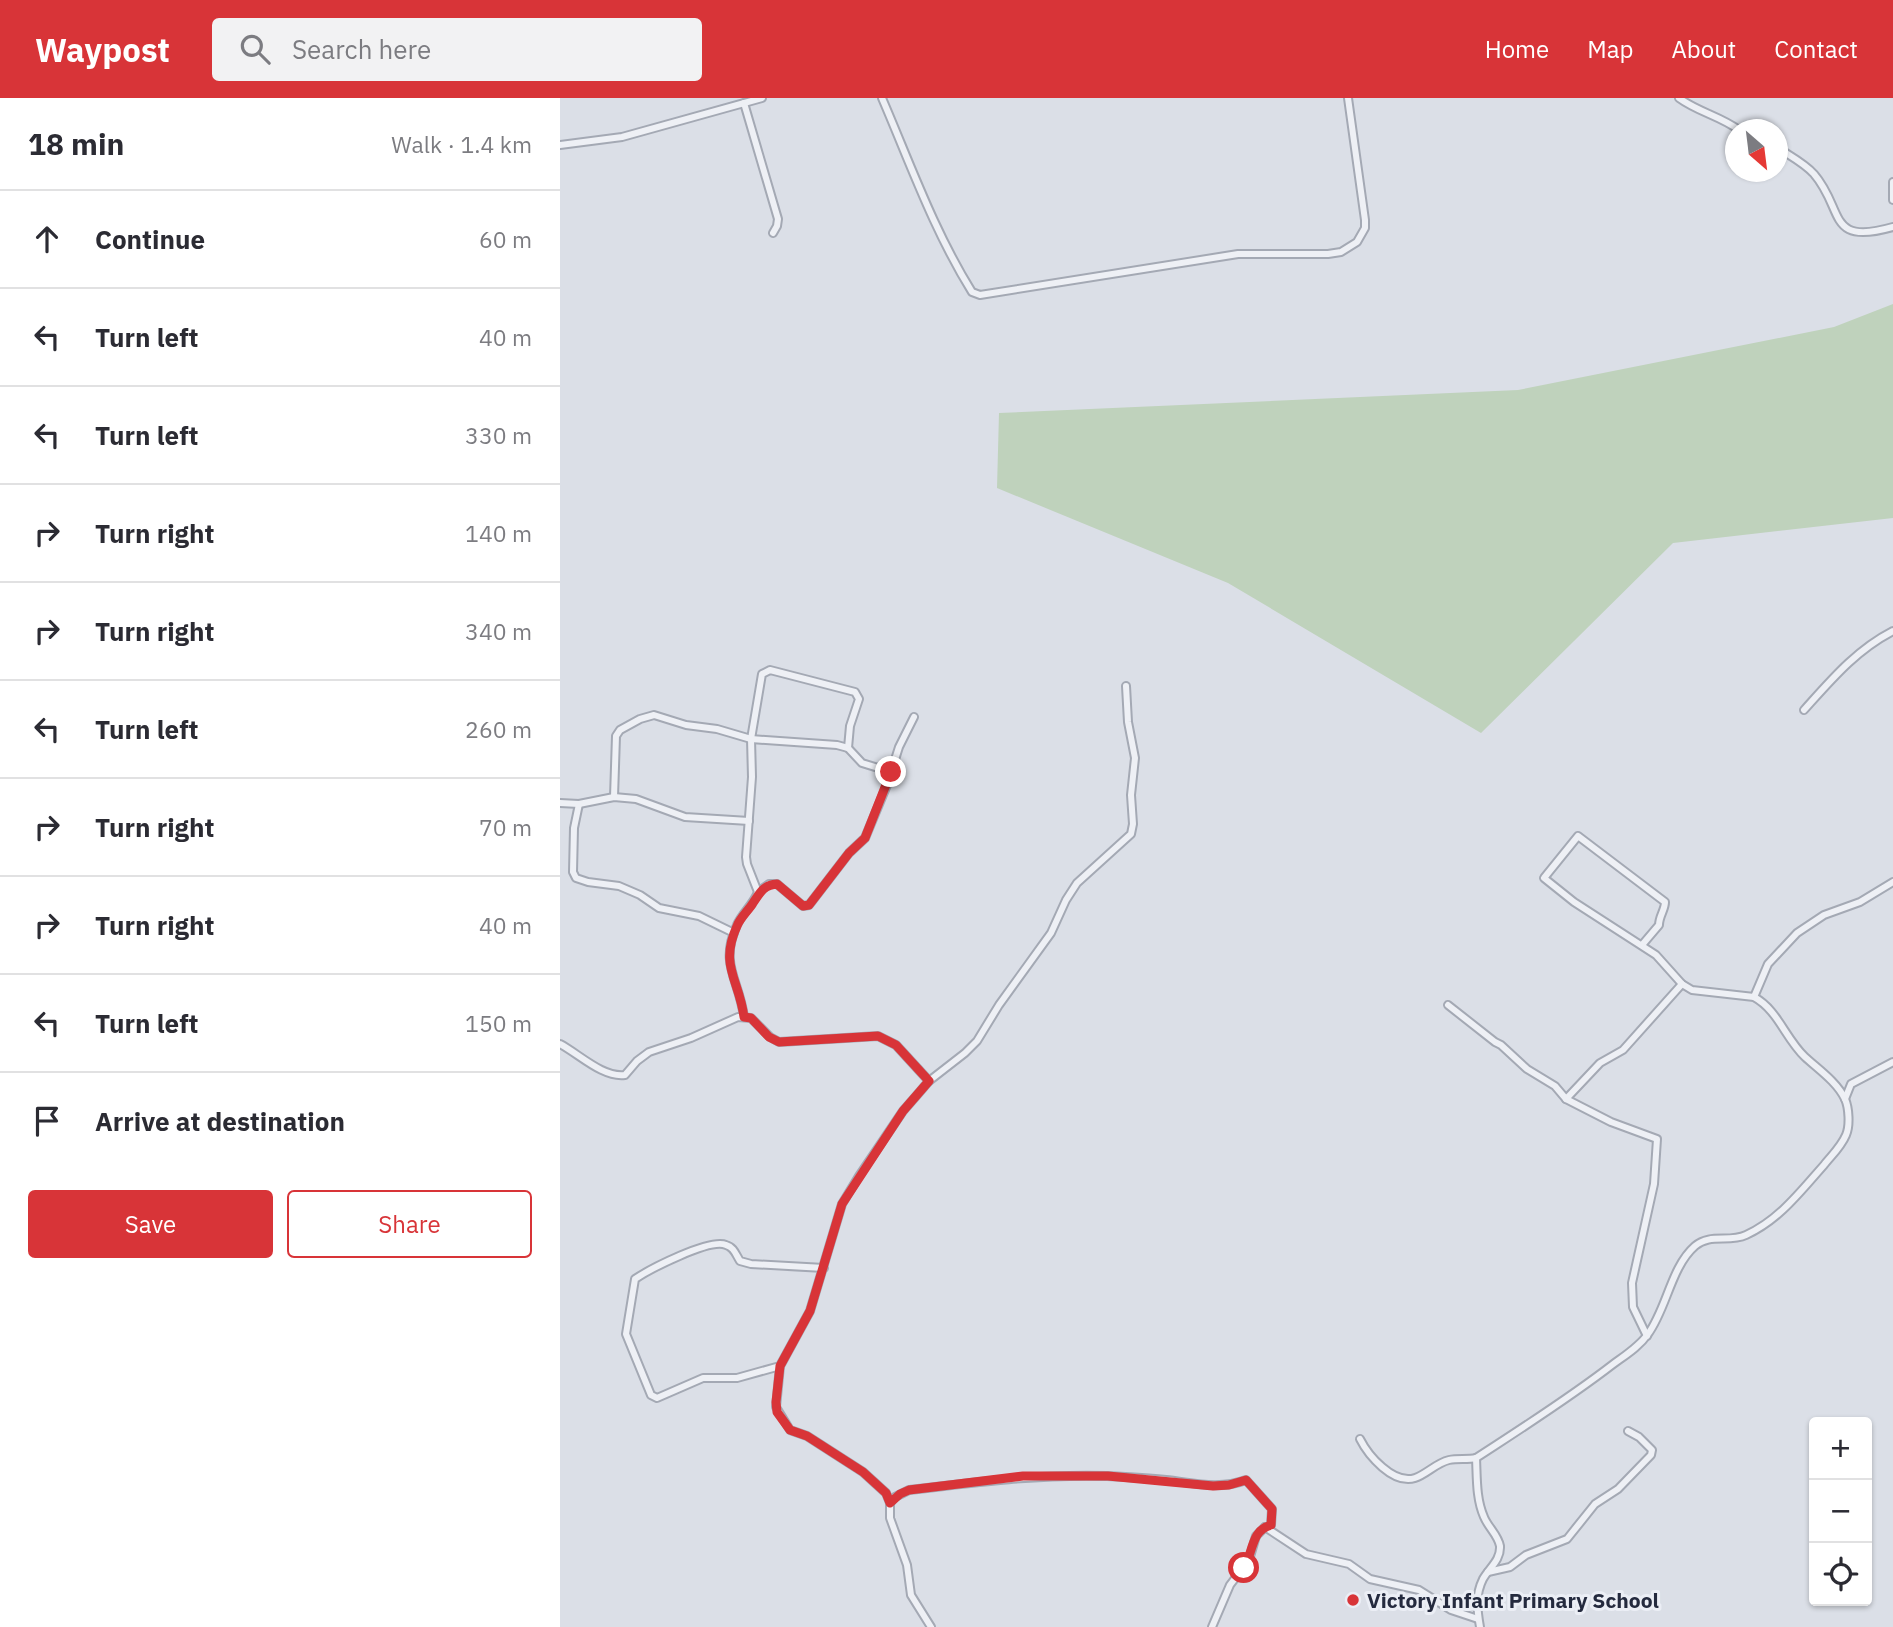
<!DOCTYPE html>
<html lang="en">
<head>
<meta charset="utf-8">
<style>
	body { margin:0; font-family:"IBM Plex Sans",sans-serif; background:#f2f2f3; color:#2b2b33 }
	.controls { position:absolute; right:21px; bottom:21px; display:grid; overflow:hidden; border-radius:7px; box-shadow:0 2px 5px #0004 }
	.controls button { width:63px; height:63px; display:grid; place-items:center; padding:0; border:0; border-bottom:2px solid #e1e1e2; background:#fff; color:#2b2b33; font:35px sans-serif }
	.compass { position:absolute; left:1165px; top:21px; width:63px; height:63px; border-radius:50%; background:#fff; box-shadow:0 2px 5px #0004; rotate:152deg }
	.stop { position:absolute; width:21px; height:21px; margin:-16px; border:5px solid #d83438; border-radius:50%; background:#fff }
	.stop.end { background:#d83438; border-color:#fff; box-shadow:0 2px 7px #0008 }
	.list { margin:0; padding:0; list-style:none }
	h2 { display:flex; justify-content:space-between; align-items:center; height:91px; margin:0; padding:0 28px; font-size:30px }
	h2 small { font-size:23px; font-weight:400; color:#7c7c81 }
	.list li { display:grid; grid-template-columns:46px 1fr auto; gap:21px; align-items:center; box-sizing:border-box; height:98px; padding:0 28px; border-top:2px solid #e1e1e2 }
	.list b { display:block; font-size:26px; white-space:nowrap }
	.list em { font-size:23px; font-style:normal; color:#7c7c81 }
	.actions { display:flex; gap:14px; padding:21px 28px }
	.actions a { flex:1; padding:16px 0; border:2px solid #d83438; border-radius:7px; text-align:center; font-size:24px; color:#d83438 }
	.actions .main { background:#d83438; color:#fff }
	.icon { flex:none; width:38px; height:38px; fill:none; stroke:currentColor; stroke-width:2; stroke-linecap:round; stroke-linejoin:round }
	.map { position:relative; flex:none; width:1333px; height:1529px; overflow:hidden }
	header { display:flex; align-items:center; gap:42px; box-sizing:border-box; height:98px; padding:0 35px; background:#d83438; color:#fff }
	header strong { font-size:33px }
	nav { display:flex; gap:38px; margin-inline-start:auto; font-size:24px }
	.search { width:490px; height:63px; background:#f2f2f3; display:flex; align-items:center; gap:18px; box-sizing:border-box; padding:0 24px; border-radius:7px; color:#7c7c81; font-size:26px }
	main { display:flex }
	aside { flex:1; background:#fff }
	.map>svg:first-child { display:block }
	.green { fill:#bfd2bc }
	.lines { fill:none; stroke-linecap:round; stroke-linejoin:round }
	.minor-casing { stroke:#a4a9b4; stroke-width:10 }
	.minor { stroke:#eef0f5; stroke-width:6 }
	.route { stroke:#d83438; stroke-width:9 }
	.poi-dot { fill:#d83438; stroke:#ebeef5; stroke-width:2.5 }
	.labels { text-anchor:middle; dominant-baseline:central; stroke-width:6; stroke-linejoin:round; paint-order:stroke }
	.poi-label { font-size:21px; font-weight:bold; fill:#242a3e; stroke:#ebeef5; text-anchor:start }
</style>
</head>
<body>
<header>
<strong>Waypost</strong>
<div class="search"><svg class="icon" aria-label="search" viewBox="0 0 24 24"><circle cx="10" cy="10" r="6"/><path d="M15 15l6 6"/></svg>Search here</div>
<nav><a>Home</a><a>Map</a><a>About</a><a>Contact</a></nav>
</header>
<main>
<aside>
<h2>18 min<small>Walk · 1.4 km</small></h2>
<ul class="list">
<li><svg class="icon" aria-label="ahead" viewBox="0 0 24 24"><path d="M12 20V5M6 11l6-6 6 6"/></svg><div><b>Continue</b></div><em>60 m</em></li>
<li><svg class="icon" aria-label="left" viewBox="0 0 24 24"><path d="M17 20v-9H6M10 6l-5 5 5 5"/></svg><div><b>Turn left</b></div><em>40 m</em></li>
<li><svg class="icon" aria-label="left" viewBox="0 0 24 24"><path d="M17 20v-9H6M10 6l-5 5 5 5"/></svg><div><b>Turn left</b></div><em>330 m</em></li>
<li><svg class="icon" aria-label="right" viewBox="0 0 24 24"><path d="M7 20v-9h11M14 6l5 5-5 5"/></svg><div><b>Turn right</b></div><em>140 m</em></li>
<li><svg class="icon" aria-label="right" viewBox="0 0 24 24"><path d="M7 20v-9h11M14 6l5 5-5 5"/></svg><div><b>Turn right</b></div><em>340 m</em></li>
<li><svg class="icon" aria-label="left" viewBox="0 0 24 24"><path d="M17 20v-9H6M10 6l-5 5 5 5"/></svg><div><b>Turn left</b></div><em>260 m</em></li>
<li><svg class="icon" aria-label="right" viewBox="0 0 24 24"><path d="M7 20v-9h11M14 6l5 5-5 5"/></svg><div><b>Turn right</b></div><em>70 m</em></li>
<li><svg class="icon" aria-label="right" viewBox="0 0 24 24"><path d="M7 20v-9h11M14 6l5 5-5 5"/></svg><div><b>Turn right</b></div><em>40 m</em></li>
<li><svg class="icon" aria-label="left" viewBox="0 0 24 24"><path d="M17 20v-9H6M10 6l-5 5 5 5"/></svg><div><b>Turn left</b></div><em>150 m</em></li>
<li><svg class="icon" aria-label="arrive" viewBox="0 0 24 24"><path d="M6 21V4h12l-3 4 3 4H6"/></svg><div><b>Arrive at destination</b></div></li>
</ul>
<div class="actions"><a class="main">Save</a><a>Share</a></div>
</aside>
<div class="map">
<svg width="1333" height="1529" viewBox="0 0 1333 1529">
	<rect width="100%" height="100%" fill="#dbdfe7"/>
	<!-- green -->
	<path class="green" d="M1333,206v214l-220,25 -192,190 -253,-150 -231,-95 2,-75 519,-23 316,-63z"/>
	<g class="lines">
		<!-- minor casing -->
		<g class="minor-casing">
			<g id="minor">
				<path d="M322,0c28,65 52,133 90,194l8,3 258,-41h90l13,-2 16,-10 8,-14v-8l-17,-122"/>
				<path d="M1119,0c19,14 41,18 60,32"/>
				<path d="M184,5l34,116 -1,7 -4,7"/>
				<path d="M0,47l62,-8 140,-39"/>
				<path d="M1218,50c12,8 26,15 36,26 31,36 12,72 79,53"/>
				<path d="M1333,84v18"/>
				<path d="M1244,612c27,-30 52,-60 89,-79"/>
				<path d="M54,699l2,-61 4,-6 20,-11 14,-4 32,10 31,4 34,10 86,6 11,3 14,15 29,9"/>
				<path d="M0,705l19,1 35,-7 22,2 49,18 64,4"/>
				<path d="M19,706l-5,24 -1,44 3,6 12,4 31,4 21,9 19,13 40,8 35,17"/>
				<path d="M198,794l11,-8h8l26,22 6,-1 40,-52 16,-15 22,-53 12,-38 15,-30"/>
				<path d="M1194,899l14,-33 29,-31 27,-18 36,-13 33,-20"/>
				<path d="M888,907l47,37 6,3 26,24 28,17 11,13 45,23 46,17 -3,45 -22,99 1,24 14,29"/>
				<path d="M184,919c-5,-38 -25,-53 -7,-92 5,-12 16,-20 21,-33l-11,-28 -1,-7 6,-80 -1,-38 11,-65 8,-4 85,22 4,7 -9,27 -2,22"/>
				<path d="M0,946c19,10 43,34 65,31l12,-14 12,-9 42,-14 47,-21 13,1 19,19 9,5 99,-6 18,9 33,36"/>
				<path d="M1006,1001l34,-36 23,-13 59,-66"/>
				<path d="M1285,1001l6,-15 42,-22"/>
				<path d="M264,1170l-73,-4 -11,-3c-4,-6 -6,-14 -14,-16 -16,-7 -76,24 -91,34l-9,55 25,61 6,3 46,-20h34l43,-12 30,-55 32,-107 17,-28 44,-65 14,-16 12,-14 36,-28 12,-12 22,-36 52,-72 15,-33 11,-17 54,-49 2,-10 -2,-29 4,-37 -7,-36 -2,-36"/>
				<path d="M220,1268l-4,41 14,23 17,6 56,36 23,21 4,10"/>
				<path d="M800,1341c8,16 33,46 55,39 12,-4 21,-15 34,-18 9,-2 18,0 27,-2"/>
				<path d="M705,1429l41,27 43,10 21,15 49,11 32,20 27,9"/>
				<path d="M928,1474l22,-5 16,-12 41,-16 28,-35 23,-15 33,-34 1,-5 -13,-13 -11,-6"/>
				<path d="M371,1529l-20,-32 -4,-30 -17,-47v-15l5,-6 14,-7c66,-8 131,-16 198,-14 20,1 40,2 59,4 28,3 53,10 80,0l26,29 -1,16 -6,2 -9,9 -7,24 -19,25 -18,42"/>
				<path d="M920,1529c-3,-17 -5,-32 3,-48 6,-11 18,-19 17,-33 -2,-11 -12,-19 -16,-29 -8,-18 -7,-39 -8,-59 46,-30 92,-59 136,-93 12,-9 27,-18 36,-31 19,-26 23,-67 47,-88 15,-13 34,-3 51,-11 33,-15 54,-43 78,-70 7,-9 17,-18 22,-30 4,-9 3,-27 -1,-36 -8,-17 -27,-30 -40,-42 -20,-19 -27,-47 -51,-60l-62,-7 -10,-6 -26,-29 -82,-53 -30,-24 34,-42 87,66c0,8 -6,14 -6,23l-17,20"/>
			</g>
		</g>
		<!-- minor -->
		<use href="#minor" class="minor"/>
	</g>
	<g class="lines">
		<!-- route -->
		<path class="route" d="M331,674l-26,66 -16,15 -40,52 -6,1 -26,-22c-14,1 -17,9 -24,19 -5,8 -13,15 -16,23 -18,40 2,53 7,91l7,1 18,19 10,5 99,-6 18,9 33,36 -26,30 -61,93 -32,107 -30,55 -4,36 1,10 13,18 17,6 56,36 23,21 4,10 10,-9 9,-4 114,-14h85l105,10 16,-1 17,-5 26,29 -1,16c-20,5 -18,28 -27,43"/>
	</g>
	<!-- markers -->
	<circle class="poi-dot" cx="793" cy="1502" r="7"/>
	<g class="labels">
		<!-- poi labels -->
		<g class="poi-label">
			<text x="807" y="1502">Victory Infant Primary School</text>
		</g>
	</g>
</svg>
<div class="controls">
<button>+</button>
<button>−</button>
<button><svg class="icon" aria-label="locate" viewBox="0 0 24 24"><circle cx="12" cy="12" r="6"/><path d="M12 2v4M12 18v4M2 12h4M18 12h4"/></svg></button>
</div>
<svg class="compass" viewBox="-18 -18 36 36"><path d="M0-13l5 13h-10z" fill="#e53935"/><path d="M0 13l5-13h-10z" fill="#7c7c81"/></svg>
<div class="stop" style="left:684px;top:1470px"></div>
<div class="stop end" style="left:331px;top:674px"></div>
</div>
</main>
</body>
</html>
